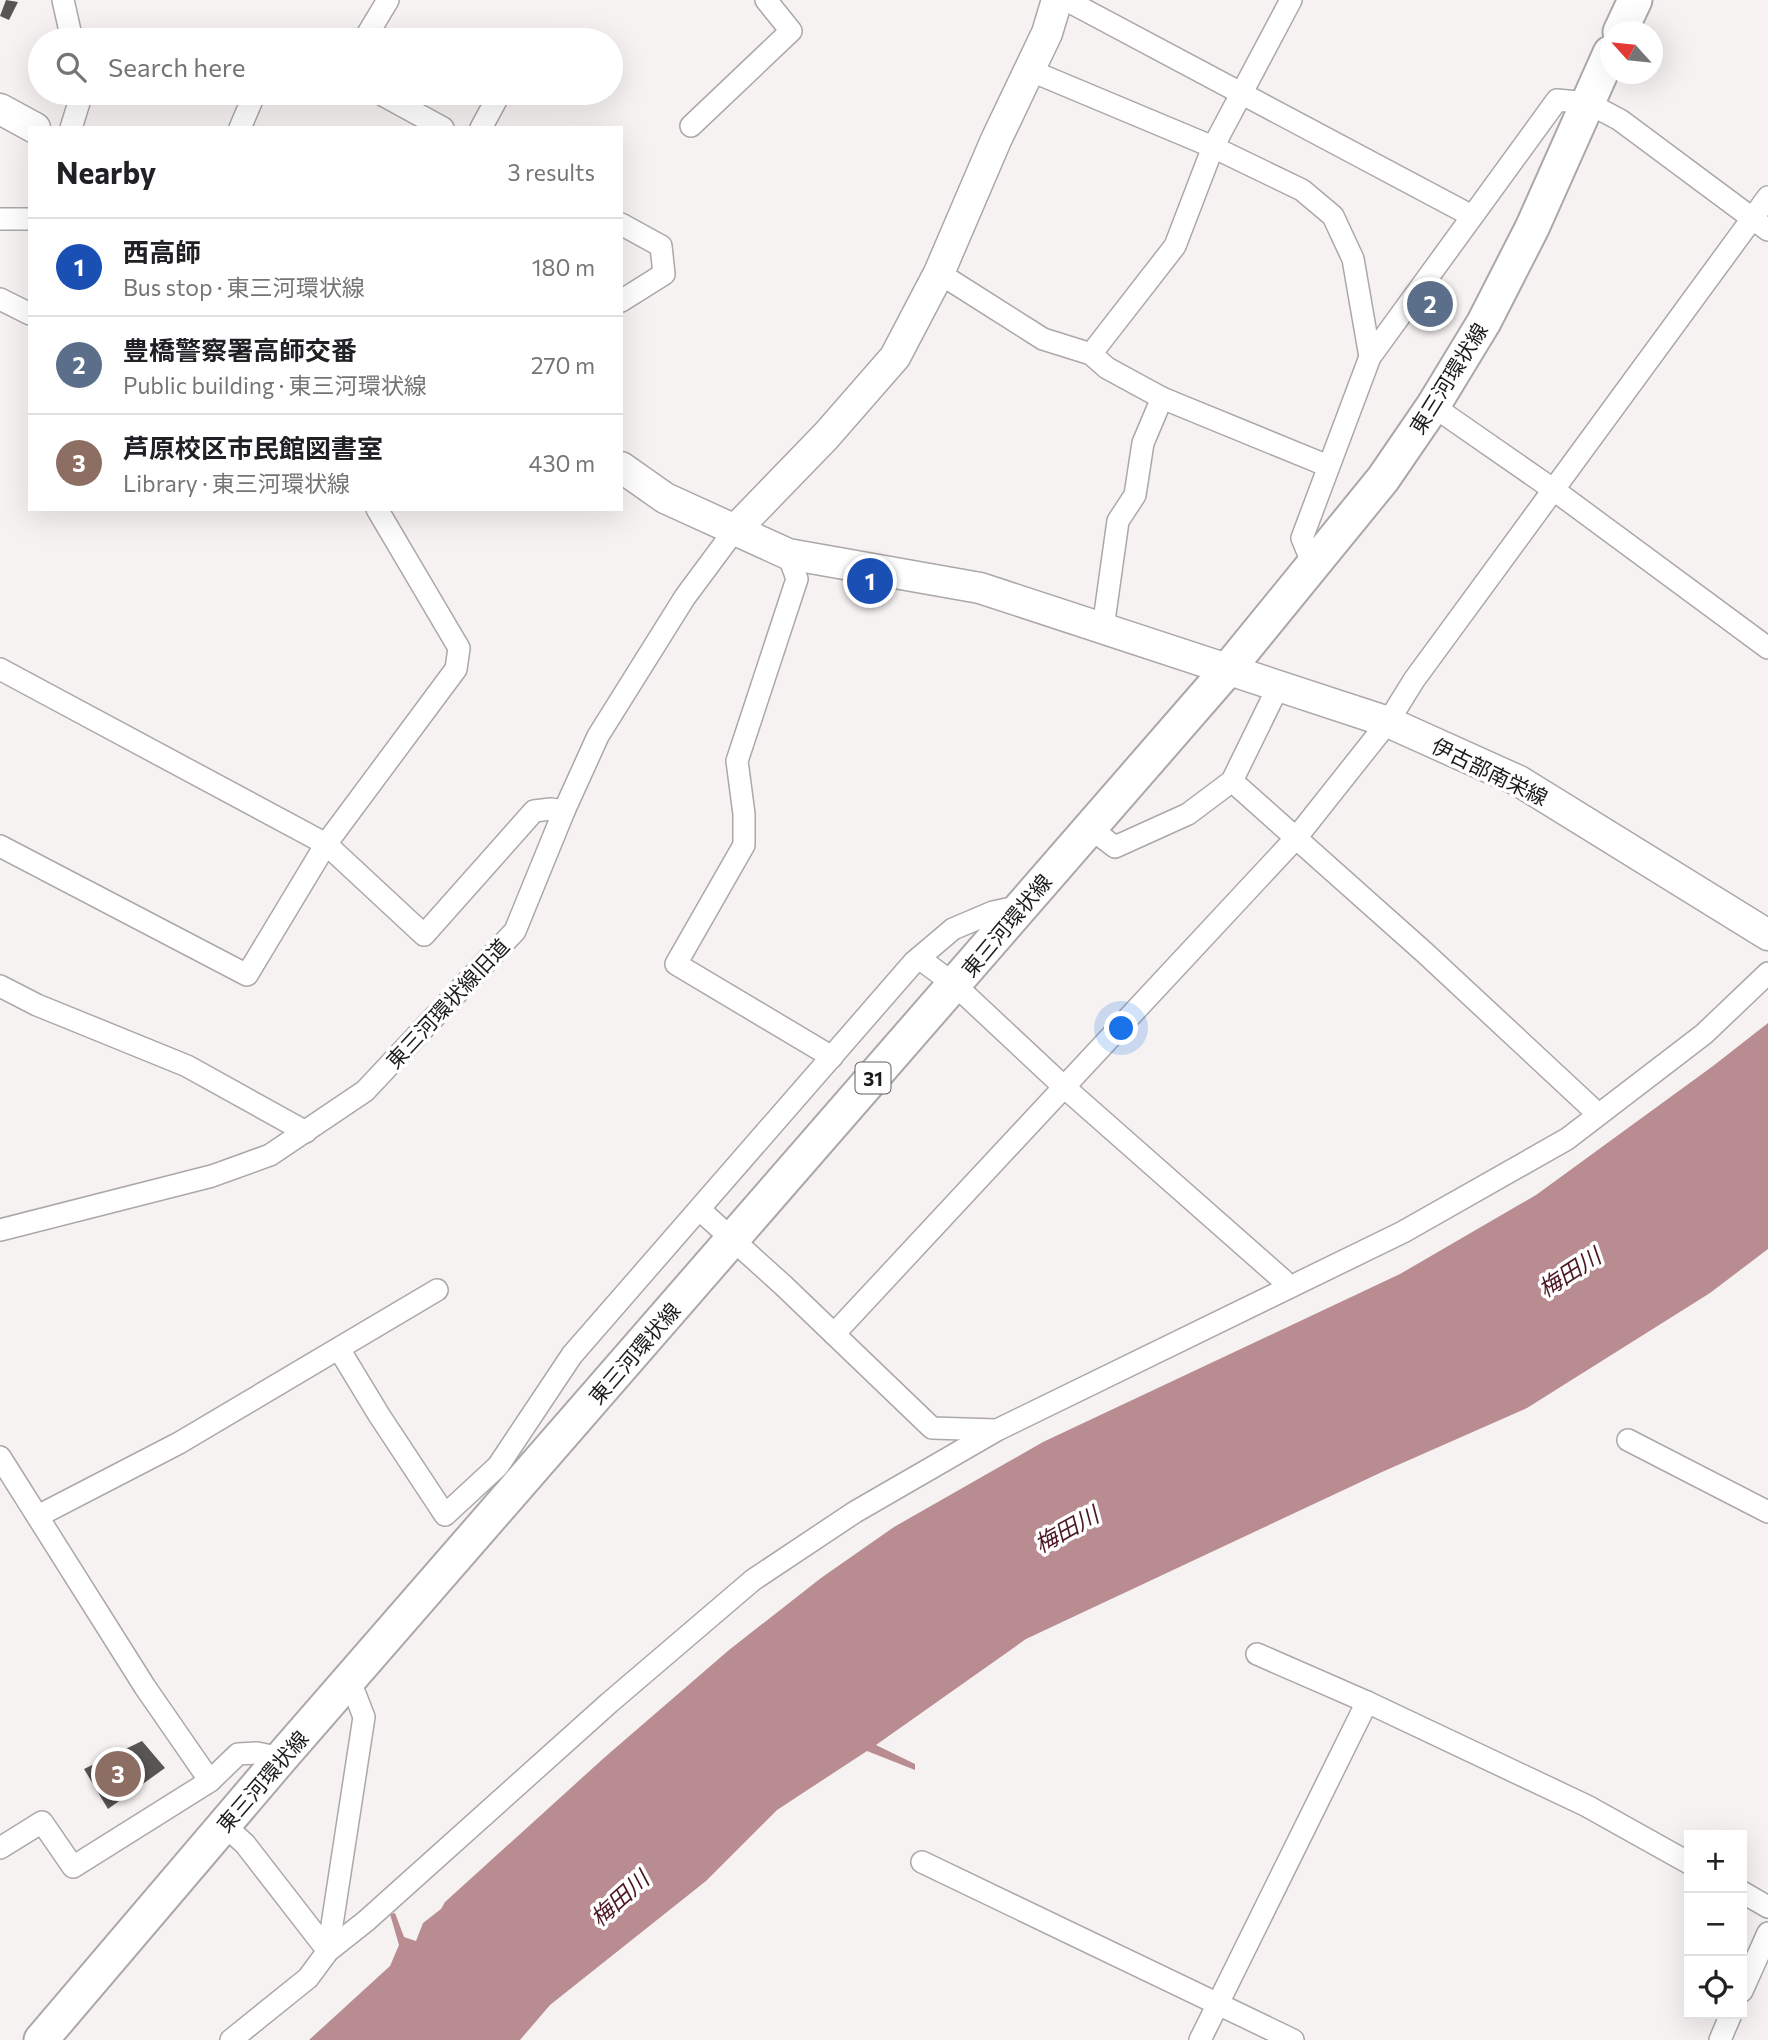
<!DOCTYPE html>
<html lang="en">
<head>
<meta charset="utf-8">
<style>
	body { margin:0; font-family:Commissioner,"Noto Sans JP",sans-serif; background:#f2f2f2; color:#202124 }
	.controls { position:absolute; right:21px; bottom:21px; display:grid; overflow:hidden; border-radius:0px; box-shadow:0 7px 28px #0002 }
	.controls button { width:63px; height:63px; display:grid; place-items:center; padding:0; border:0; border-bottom:2px solid #e0e0e0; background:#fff; color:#202124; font:35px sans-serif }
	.compass { position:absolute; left:1600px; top:21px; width:63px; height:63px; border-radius:50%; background:#fff; box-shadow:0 7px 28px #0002; rotate:297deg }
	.you { position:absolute; left:1122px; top:1029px; width:24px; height:24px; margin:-18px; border:5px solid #fff; border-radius:50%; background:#1a73e8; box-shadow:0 0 0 10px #1a73e833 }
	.badge { display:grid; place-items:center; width:46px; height:46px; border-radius:50%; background:#2563eb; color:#fff; font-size:23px; font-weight:700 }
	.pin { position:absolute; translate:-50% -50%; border:4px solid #fff; box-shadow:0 2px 7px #0006 }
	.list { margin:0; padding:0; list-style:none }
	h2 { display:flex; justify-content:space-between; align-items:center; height:91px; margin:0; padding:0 28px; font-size:30px }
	h2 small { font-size:23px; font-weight:400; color:#757577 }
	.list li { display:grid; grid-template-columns:46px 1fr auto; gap:21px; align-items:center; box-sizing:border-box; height:98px; padding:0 28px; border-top:2px solid #e0e0e0 }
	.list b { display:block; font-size:26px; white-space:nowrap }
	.list p { margin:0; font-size:23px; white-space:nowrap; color:#757577 }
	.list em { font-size:23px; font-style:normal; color:#757577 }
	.icon { flex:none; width:38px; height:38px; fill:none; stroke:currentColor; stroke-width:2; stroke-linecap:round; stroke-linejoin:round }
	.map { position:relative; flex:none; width:1768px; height:2040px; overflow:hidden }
	.search { position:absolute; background:#fff; box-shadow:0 7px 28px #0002; left:28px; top:28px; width:595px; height:77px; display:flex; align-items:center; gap:18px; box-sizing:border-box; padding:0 24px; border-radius:38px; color:#757577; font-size:26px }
	.panel { position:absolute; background:#fff; box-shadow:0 7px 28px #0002; left:28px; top:126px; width:595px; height:385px; border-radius:0px }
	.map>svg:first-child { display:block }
	.water { fill:#b88c90 }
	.building { fill:#595555 }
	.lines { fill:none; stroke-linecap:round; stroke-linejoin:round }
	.street-casing { stroke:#aca7a8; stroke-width:24 }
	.secondary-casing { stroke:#aca7a8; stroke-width:33 }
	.primary-casing { stroke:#aca7a8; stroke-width:37 }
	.street { stroke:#fff; stroke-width:21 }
	.secondary { stroke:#fff; stroke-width:30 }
	.primary { stroke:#fff; stroke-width:33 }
	.labels { text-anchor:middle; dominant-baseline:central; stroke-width:7; stroke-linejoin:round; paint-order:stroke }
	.shield { fill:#fff; stroke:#605f5f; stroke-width:2 }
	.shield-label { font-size:19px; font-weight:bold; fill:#1c1b1b }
	.street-label { font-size:21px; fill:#1c1b1b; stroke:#fff }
	.water-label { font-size:23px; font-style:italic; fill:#4d1620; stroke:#fff }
</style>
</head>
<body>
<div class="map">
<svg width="1768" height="2040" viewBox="0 0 1768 2040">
	<rect width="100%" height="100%" fill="#f7f2f2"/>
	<!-- water -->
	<path class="water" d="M1768,1023v226l-58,44 -183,115 -145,64 -356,167 -150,106 39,19v6l-48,-19 -90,59 -71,71 -156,124 -30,35h-211l81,-74 9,-21 -9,-31 5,-1 9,24 12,4 7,-18 18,-14 4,-7 160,-145 124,-107 92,-72 73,-51 149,-85 357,-168 136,-79 177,-129z"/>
	<!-- building -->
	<g class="building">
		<path d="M6,0l12,2 -9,18 -9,-4z"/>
		<path d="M142,1741l23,27 -57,41 -24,-40z"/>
	</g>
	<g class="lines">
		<!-- street casing -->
		<g class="street-casing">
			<g id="street">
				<path d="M63,0l9,40"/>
				<path d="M1066,0l406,216"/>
				<path d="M364,40l24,-40"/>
				<path d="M1029,70l184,77 89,43 31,26 20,43 17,98"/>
				<path d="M379,93l64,35"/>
				<path d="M691,126l100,-95 -25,-31"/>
				<path d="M71,128l11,-35"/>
				<path d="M240,128l15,-35"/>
				<path d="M481,128l19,-35"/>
				<path d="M0,219h30"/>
				<path d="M621,224l40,22 3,28 -43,27"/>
				<path d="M939,273l104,66 48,15 16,14 55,30 166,68"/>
				<path d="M0,299l30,15"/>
				<path d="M1091,354l84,-108 38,-99 78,-147"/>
				<path d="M1433,406l121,84 214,158"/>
				<path d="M788,554l9,25 -60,182 7,53v31l-68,119 156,93"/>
				<path d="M1313,565l-11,-27 68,-181 187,-257 31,3 32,17 148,110"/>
				<path d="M1103,628l15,-107 17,-26 8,-52 19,-45"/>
				<path d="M0,669l326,175 98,91 110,-124 17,-2 13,2"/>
				<path d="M1232,781l192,171 174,162"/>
				<path d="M1090,828l25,19 73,-33 44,-33 46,-94"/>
				<path d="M0,846l247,129 79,-131 130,-175 3,-21 -82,-139"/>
				<path d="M919,958l36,27 108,101 220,194 2,8"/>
				<path d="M0,986l37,19 150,61 119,66"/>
				<path d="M700,1210l84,76 148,142 64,2"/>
				<path d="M0,1230l212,-54 58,-21 95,-64 150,-160 49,-120 34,-75 87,-139 49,-66"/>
				<path d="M834,1334l462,-496 92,-116 26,-42 354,-483"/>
				<path d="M339,1349l40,66 66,100 53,-49 74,-111 342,-393 39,-33 40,-17 28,-6"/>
				<path d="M1628,1440l140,72"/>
				<path d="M0,1457l145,230 65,94"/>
				<path d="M38,1516l141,-73 258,-153"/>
				<path d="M1257,1654l110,48 220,104 102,57"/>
				<path d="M224,1825l21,19 83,107"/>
				<path d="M0,1848l42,-26 31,45 137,-86 28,-27 19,-1 24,5"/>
				<path d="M922,1862l371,178"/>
				<path d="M1742,1892l26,15"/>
				<path d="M328,1951l36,-234 -14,-36"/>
				<path d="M1742,1991l26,-58"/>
				<path d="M231,2040l77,-62 20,-27 38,-30 243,-218 144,-123 102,-68 142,-82 406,-198 164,-93 137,-105 64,-61"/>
				<path d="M1200,2040l167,-338"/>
				<path d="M1720,2040l11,-26"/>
			</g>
		</g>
		<!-- secondary casing -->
		<g class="secondary-casing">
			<g id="secondary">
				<path d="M0,109l35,19"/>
				<path d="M621,467l44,31 123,56 192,34 408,134 131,59 249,154"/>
				<path d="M734,531l92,-95 69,-79 44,-84 57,-133 51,-107 10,-33"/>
			</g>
		</g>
		<!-- primary casing -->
		<g class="primary-casing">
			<g id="primary">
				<path d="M1620,32l15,-32"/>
				<path d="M41,2040l240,-282 948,-1090 154,-189 50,-73 51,-84 48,-94 78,-175"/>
			</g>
		</g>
		<!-- street -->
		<use href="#street" class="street"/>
		<!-- secondary -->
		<use href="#secondary" class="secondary"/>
		<!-- primary -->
		<use href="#primary" class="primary"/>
	</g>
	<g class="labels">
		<!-- shield labels -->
		<rect class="shield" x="855.5" y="1062.5" width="35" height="31" rx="5"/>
		<g class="shield-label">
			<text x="873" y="1078">31</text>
		</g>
		<!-- street labels -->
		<g class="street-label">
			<text transform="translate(1448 378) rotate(-58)">東三河環状線</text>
			<text transform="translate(1490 771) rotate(26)">伊古部南栄線</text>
			<text transform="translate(1006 925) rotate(-50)">東三河環状線</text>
			<text transform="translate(447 1003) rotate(-47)">東三河環状線旧道</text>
			<text transform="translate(634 1353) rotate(-49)">東三河環状線</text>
			<text transform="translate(262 1781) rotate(-49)">東三河環状線</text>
		</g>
		<!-- water labels -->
		<g class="water-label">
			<text transform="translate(1569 1272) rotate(-33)">梅田川</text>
			<text transform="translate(1066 1529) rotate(-29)">梅田川</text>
			<text transform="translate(619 1898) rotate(-42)">梅田川</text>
		</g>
	</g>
</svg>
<div class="controls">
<button>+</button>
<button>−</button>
<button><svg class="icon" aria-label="locate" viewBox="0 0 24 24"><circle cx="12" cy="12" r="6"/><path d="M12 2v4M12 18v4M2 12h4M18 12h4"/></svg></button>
</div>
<svg class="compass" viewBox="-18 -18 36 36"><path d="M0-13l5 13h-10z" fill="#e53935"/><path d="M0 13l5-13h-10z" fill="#757577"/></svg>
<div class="you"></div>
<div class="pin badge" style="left:870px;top:581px;background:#1a4fb4">1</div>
<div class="pin badge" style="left:1430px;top:304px;background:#5c6f8a">2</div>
<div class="pin badge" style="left:118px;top:1774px;background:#8d6e63">3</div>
<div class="search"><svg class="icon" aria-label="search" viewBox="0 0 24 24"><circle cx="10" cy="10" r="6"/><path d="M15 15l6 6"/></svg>Search here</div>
<section class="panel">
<h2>Nearby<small>3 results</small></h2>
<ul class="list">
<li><span class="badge" style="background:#1a4fb4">1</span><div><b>西高師</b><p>Bus stop · 東三河環状線</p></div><em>180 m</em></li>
<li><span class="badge" style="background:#5c6f8a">2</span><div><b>豊橋警察署高師交番</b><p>Public building · 東三河環状線</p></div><em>270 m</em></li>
<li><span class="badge" style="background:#8d6e63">3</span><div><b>芦原校区市民館図書室</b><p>Library · 東三河環状線</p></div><em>430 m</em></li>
</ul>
</section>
</div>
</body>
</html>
